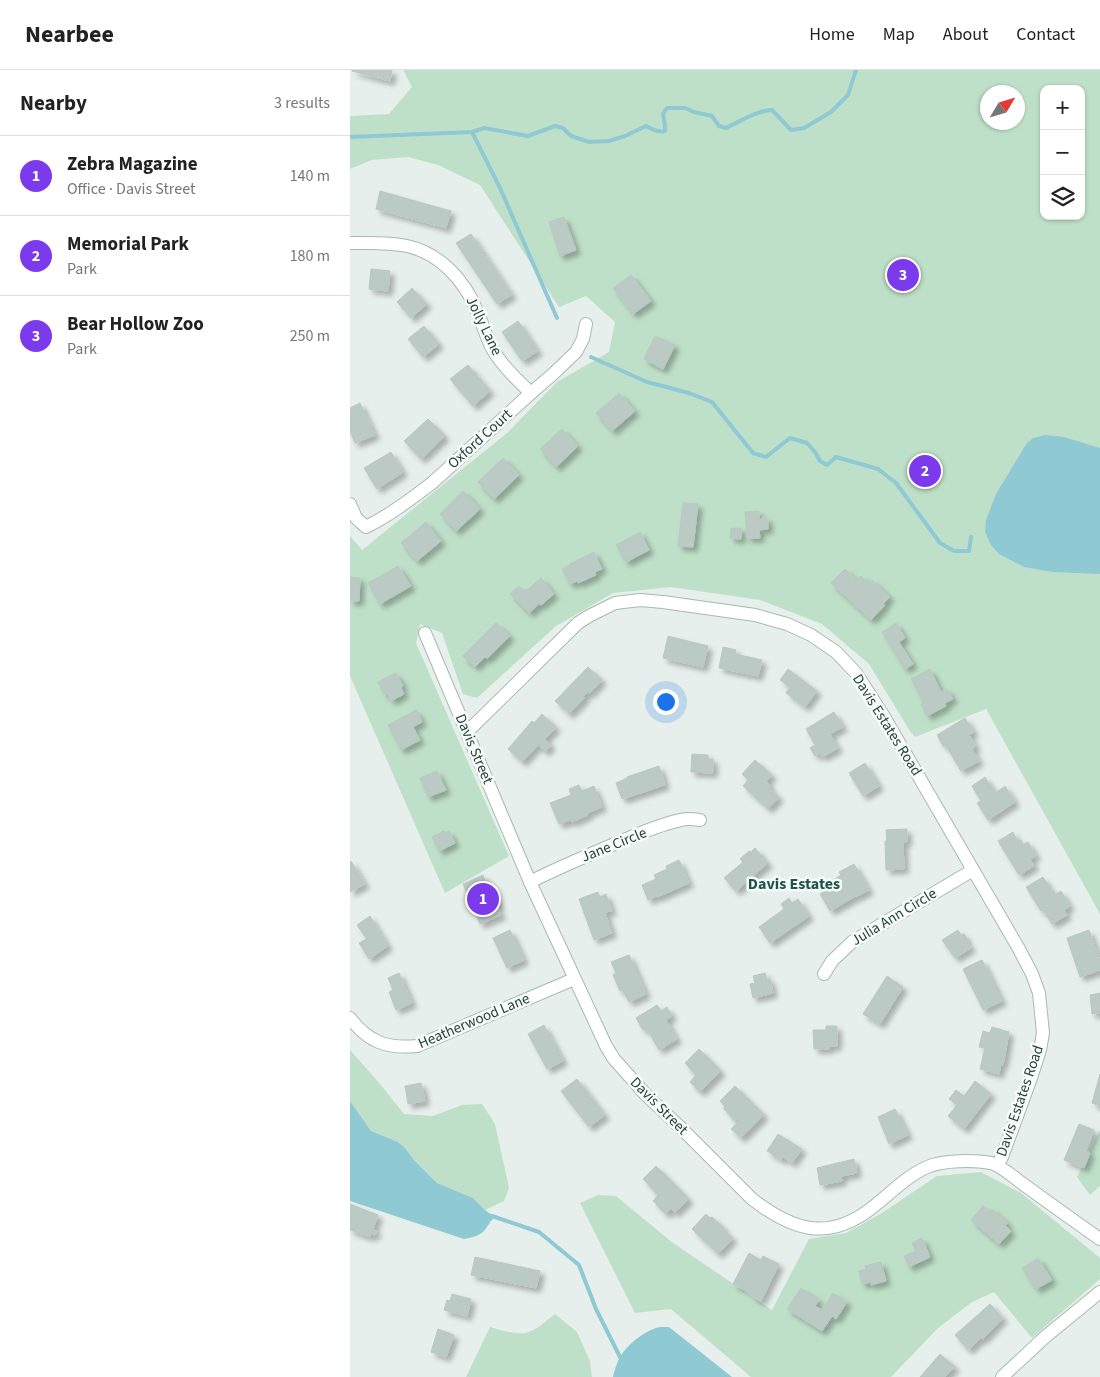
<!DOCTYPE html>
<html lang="en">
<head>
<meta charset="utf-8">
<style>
	body { margin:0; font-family:"Source Sans 3",sans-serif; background:#f6f6f6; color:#222 }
	.controls { position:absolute; right:15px; top:15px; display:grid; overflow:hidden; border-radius:10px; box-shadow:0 1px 4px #0004 }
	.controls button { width:45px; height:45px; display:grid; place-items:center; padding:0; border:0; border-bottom:1px solid #e0e0e0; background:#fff; color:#222; font:25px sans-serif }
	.compass { position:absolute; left:630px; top:15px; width:45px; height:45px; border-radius:50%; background:#fff; box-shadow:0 1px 4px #0004; rotate:52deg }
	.you { position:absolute; left:315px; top:631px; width:18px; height:18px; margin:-12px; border:4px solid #fff; border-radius:50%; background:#1a73e8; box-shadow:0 0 0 8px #1a73e833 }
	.badge { display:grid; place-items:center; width:32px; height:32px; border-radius:50%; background:#7c3aed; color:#fff; font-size:16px; font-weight:700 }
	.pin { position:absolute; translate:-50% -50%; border:2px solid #fff; box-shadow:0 1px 5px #0006 }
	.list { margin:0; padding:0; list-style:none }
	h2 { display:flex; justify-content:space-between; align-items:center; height:65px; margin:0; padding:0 20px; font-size:21px }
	h2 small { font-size:16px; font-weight:400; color:#767676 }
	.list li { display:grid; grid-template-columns:32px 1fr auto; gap:15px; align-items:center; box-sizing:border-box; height:80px; padding:0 20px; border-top:1px solid #e0e0e0 }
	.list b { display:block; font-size:19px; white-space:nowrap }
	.list p { margin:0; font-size:16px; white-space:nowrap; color:#767676 }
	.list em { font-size:16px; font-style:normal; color:#767676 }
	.icon { flex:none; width:28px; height:28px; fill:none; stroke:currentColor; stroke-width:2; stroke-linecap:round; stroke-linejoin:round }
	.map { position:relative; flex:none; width:750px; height:1307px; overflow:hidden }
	header { display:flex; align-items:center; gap:30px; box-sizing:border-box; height:70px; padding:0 25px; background:#fff; border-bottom:1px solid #e0e0e0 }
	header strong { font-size:24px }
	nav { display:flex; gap:28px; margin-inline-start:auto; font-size:18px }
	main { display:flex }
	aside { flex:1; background:#fff }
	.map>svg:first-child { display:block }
	.green { fill:#bfe0c8; fill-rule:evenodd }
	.water { fill:#8ec9d4 }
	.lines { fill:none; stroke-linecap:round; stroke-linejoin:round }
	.stream { stroke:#8ec9d4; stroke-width:4 }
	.building { fill:#bbcac4; stroke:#b8c9c2; filter:url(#shadow) }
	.minor-casing { stroke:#a8b8b2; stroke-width:14 }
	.minor { stroke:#fff; stroke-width:12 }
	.labels { text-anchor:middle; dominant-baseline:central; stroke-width:5; stroke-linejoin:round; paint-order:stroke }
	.street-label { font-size:15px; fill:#24423a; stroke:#f7fbf9 }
	.neighbourhood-label { font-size:16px; font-weight:bold; fill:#1f5548; stroke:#f7fbf9 }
</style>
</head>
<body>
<header>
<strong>Nearbee</strong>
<nav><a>Home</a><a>Map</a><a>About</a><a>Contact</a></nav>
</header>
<main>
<aside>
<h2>Nearby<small>3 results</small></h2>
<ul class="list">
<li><span class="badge">1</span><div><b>Zebra Magazine</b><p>Office · Davis Street</p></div><em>140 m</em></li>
<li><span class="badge">2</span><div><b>Memorial Park</b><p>Park</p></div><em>180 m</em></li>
<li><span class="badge">3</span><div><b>Bear Hollow Zoo</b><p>Park</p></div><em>250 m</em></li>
</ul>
</aside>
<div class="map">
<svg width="750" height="1307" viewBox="0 0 750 1307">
	<defs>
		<filter id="shadow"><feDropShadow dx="4.5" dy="4.5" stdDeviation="2.5" flood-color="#0004"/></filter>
	</defs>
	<rect width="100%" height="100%" fill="#e6efeb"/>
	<!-- green -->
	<g class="green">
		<path d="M53,0h697v844l-114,-205 -71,28 -5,-6 -41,-67 -47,-40 -62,-24 -89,-13 -58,6 -57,33 -79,72 -14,-4 -21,-61 -22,-9 -4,19 93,213 -64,37 -95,-217v-140l12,14 145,-117 50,-51 52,-30 6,-30 -29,-26 -27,11 -79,-122 -42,-20 -30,-8 -36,3 -22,9v-53l39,-2 23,-27zM694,19h37v127h-37zM638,22h30v30h-30z"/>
		<path d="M0,980l30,34 24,30 29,2 29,-11 20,-1 13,20 14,64 -5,13 -19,9 -12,-12 -36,-15 -23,-23 -9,-12 -7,-6 -27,-11 -21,-30z"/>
		<path d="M750,1060v56l-10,9 -13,-18z"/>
		<path d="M631,1102l40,21 79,65v21l-68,59 -38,-46 -22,10 -34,26 -47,49h-140l-80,-68 -36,4 -55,-110 18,-8 18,1 57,47 99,67 37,-71 37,-6 36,-20 55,-37z"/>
		<path d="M205,1244l22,18 13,29 2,16h-126l24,-50c10,3 29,9 39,5 10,-4 18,-12 26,-18z"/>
	</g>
	<!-- water -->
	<g class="water">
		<path d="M695,365l19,2 36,11v126l-47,-2 -29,-5 -25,-13 -8,-9 -6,-13 1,-12 10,-26 31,-51 6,-5z"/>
		<path d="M0,1031l21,30 27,11 7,6 9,12 23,23 36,15 12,12 10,7c-5,4 -7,9 -11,14 -5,5 -13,7 -20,8l-114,-38z"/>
		<path d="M311,1257h8l63,50h-119c1,-5 3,-11 5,-16 6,-14 27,-32 43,-34z"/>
	</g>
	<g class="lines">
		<!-- stream -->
		<g class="stream">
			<path d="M122,62l28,56 57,130"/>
			<path d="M0,67l122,-5 12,-4 44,8 27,-10 8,2 8,8 18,6 20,-1 16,-5 21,-10c6,3 12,7 19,5v-6l-2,-11 4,-6h18l9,4 18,4 7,10 7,2c15,-7 29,-17 46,-18l19,20 13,-2 27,-16 17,-17 8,-25"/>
			<path d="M241,287l56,25 42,11 23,9 41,51 13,4 24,-19 17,5 8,9 5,9 7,4 9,-8 42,12 18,14 44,60 14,8h15l2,-14"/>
			<path d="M142,1146l47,16 40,33 17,44 24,48"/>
		</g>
	</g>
	<!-- building -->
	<g class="building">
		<path d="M2,0h40l-2,11 -38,-10z"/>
		<path d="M30,121l71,20 -5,17 -70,-19z"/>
		<path d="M214,147l12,33 -16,6 -11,-34z"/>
		<path d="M121,164l41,61 -15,9 -41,-61z"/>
		<path d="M21,199l19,2 -2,20 -19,-2z"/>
		<path d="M281,205l20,26 -18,13 -20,-26z"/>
		<path d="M62,218l15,16 -16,14 -14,-16z"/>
		<path d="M168,251l20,30 -16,10 -20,-29z"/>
		<path d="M74,256l15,18 -16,13 -15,-18z"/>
		<path d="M305,266l20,9 -12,24 -19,-10z"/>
		<path d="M118,295l22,26 -17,15 -23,-27z"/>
		<path d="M269,323l16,18 -23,20 -16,-18z"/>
		<path d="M10,333l15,32 -20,8 -5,-11v-24z"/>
		<path d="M78,349l17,17 -24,23 -17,-18z"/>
		<path d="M212,359l16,17 -22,21 -16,-18z"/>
		<path d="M41,382l12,20 -26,17 -13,-21z"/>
		<path d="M153,388l16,17 -25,24 -16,-17z"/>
		<path d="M113,421l17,18 -24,22 -16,-17z"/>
		<path d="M333,433l15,1 -5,43 -15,-1z"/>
		<path d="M409,441v8h4v-2h3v2h2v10l-9,1 1,8h-13l-2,-26z"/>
		<path d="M76,452l15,19 -24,20 -16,-18z"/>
		<path d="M381,458h10v11l-11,-1z"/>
		<path d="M290,462l9,18 -23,12 -10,-17z"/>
		<path d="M244,482l8,17 -7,3 1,3 -18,8 -1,-2 -7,3 -8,-15 8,-4v-1z"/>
		<path d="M48,496l13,20 -31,18 -12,-21z"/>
		<path d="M495,499l12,11 4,-4 8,7 3,-3 18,17 -7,7 2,1 -14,15 -40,-37z"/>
		<path d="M0,507l10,1 -1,23h-9z"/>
		<path d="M191,508l13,16 -13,11 -2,-1 -10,9 -19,-19 9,-8 6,6z"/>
		<path d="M146,553l14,13 -23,23 -2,-2 -10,10 -12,-11z"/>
		<path d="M546,553l9,15 -6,4 14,22 -8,5 -23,-37z"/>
		<path d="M318,566l40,10 -5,21 -40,-9z"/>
		<path d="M373,577l13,3 -1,4 27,6 -4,16 -39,-8z"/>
		<path d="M238,597l14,13 -13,14 -2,-2 -4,5 2,1 -16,16 -14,-13z"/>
		<path d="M438,599l29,22 -12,16 -19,-14 4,-6 -10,-7z"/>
		<path d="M580,599l11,23 6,-3 6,10 -8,4 1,3 -19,10 -6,-12 3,-1 -13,-24z"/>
		<path d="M46,603l7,13 -2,2 3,6 -13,7 -3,-7 -3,1 -7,-13z"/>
		<path d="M66,640l6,12 -9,5 7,13 -19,10 -13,-25z"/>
		<path d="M484,642l9,15 -13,7 8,14 -16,9 -2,-4 -5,3 -5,-8 5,-3 -9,-16z"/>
		<path d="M192,644l14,13 -11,12 6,6 -6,7 -7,-7 -16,17 -14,-13 24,-28 2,2z"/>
		<path d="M615,648l9,14 -5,3 7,11 -4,3 7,12 -18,10 -16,-27 -2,2 -6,-11z"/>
		<path d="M342,684l16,1v4h5v14l-22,-1z"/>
		<path d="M405,690l17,15 -6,7 5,4 -2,2 10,9 -11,12 -25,-23 5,-6 -6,-6z"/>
		<path d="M515,693l14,23 -16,10 -14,-23z"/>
		<path d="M309,696l6,19 -43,14 -6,-16 11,-5v-1z"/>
		<path d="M87,701l9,19 -18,7 -8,-19z"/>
		<path d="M635,707l10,16 10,-7 10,16 -27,18 -11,-17 4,-2 -9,-15z"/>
		<path d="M229,715l3,6 12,-5 8,21 -15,6 1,2 -16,7 -1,-2 -12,4 -9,-21 21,-8 -2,-6z"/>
		<path d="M557,759v13h-4l1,27 -18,1 -1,-29h2l-1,-11z"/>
		<path d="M94,761l1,2 4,-2 6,12 -16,8 -7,-14z"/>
		<path d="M663,762l5,10 3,-2 2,5 5,-3 8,14 -6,3 4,7 -15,9 -21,-34z"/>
		<path d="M405,778l13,15 -32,28 -12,-13 19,-16 -3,-3 9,-8 2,1z"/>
		<path d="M329,790l10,23 -32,14 -1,-1 -8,4 -6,-15 14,-6 -2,-4 13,-6 -1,-3z"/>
		<path d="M1,791l14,23 -15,8v-30z"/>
		<path d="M504,794l15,26 -12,6h-1l-26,15 -10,-17 13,-8 -3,-4 11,-7 -2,-3z"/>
		<path d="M133,805l6,16 4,-2 7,16 -3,1 4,9 -21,9 -17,-40z"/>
		<path d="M693,807l11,18 7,-4 9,15 -6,4 3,5 -15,9 -9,-14 -2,1 -15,-24z"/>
		<path d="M248,822l2,5 6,-3 6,17 -7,1 7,21 -18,7 -15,-41z"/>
		<path d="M439,828l3,5 6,-4 11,17 -39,27 -11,-16 25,-18 -3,-5z"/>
		<path d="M20,846l18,30 -19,13 -10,-16 8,-4 -10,-14z"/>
		<path d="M160,860l14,30 -17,8 -14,-30z"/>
		<path d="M608,860l3,5 3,-1 3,5 -1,1 5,8 -16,10 -13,-18z"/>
		<path d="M739,860l11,31v9l-20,7 -13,-39z"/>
		<path d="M279,885l17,39 -17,8 -6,-12 -3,1 -7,-16 3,-2 -5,-11z"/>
		<path d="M632,890l20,41 -19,9 -20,-41z"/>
		<path d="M49,903l13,30 -16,7 -7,-18 4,-2 -5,-12z"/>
		<path d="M415,903l2,7 3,-1 3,14 -20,5 -3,-14 5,-1 -2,-7z"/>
		<path d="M537,906l16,11 -23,37 -17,-10z"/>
		<path d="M750,923v20l-8,1 -2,-19z"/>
		<path d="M307,935l4,6 6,-4 5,9 -6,4 11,19 -18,11 -12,-21 -4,1 -7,-12z"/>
		<path d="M194,955l19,36 -16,8 -19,-35z"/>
		<path d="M476,956h11v20h-8v3h-15l-1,-19h13z"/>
		<path d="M642,957l17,5 -6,33 -2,-1 -2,10 -19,-5 5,-21 -6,-1 4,-16 7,2z"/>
		<path d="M349,979l22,22 -21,21 -10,-10 6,-7 -11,-12z"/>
		<path d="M750,1004v32l-8,-3z"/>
		<path d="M227,1009l28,36 -16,12 -28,-36z"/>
		<path d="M625,1011l16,13 -27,35 -16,-13 9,-11 -8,-6 7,-9 8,6z"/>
		<path d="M71,1013l4,18 -17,3 -3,-18z"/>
		<path d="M385,1016l29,29 -23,23 -10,-9 8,-8 -2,-2 -2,2 -11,-12 1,-2 -5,-6z"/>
		<path d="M545,1039l13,26 -19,9 -11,-27z"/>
		<path d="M729,1054l15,6 -8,21 4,2 -6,15 -20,-8z"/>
		<path d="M428,1064l24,15 -10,14 -9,-6 -2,3 -14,-9z"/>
		<path d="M504,1089l3,14 -16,3 1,5 -22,4 -3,-17z"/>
		<path d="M306,1096l33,33 -14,14 -4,-4 -5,5 -13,-13 5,-6 -15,-16z"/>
		<path d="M0,1134l28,11 -5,15 4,1 -2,4 -4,-1 -1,3 -20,-7z"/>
		<path d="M633,1136l7,6 2,-3 16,14 -3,2 6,6 -12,13 -28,-24z"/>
		<path d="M356,1144l4,4 2,-1 12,11 -2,1 11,9 -15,16 -26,-25z"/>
		<path d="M572,1168l8,19 -21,10 -5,-11 12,-5 -4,-8z"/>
		<path d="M399,1183l12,7 2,-4 16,8 -18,37 -10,-5 1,-3 -19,-9z"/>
		<path d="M125,1187l65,14 -4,17 -65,-13z"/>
		<path d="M688,1188l14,22 -16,9 -14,-21z"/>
		<path d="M531,1192l5,19 -15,4v-3l-9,2 -3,-13 7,-2 -1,-3z"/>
		<path d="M451,1218l18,12 -4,6 7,4 11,-17 14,9 -11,17 -4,-3 -10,15 -35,-22z"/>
		<path d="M102,1224l19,5 -4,17 -23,-6 3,-10 3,1z"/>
		<path d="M640,1234l13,14 -20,21 -2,-1 -13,12 -13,-15z"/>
		<path d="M88,1259l16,6 -8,22 -15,-5z"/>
		<path d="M590,1284l15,13 -10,10h-25z"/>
	</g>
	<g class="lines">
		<!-- minor casing -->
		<g class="minor-casing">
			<g id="minor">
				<path d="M0,173c19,0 39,-1 57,3 33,7 58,35 70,65 6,13 9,27 16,39 8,14 26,32 38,43"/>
				<path d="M0,434l6,14 10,9c24,-12 45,-28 66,-44l99,-90 22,-19 23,-22 7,-13 3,-15"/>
				<path d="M75,563l105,249 76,164 8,13 33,37 33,31 72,72c39,30 74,43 117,11 19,-14 36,-33 58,-43 16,-7 47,-7 64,-4 11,3 22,14 32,21 25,18 51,37 77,55"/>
				<path d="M117,662l111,-109 11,-7 26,-13 25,-3 23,2 92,13 32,9 24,11 25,17 20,21 27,42 136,234 13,25 7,19 4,40 -3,17 -9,28 -29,79 -5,8"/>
				<path d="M180,812c29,-15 59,-27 89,-40 20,-8 41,-18 62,-22 7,-2 12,-1 19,0"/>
				<path d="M474,904l8,-13 20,-19 121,-72"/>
				<path d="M0,948c18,24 37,31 67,28l157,-67"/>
				<path d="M652,1307l43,-40 55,-45"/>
			</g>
		</g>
		<!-- minor -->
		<use href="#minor" class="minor"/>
	</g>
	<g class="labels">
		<!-- street labels -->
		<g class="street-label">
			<text transform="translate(134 256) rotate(64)">Jolly Lane</text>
			<text transform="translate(130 369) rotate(-42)">Oxford Court</text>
			<text transform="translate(537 655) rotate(58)">Davis Estates Road</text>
			<text transform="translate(124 679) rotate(67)">Davis Street</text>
			<text transform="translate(264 775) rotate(-22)">Jane Circle</text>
			<text transform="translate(544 847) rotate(-31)">Julia Ann Circle</text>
			<text transform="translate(124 951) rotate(-23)">Heatherwood Lane</text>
			<text transform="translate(670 1031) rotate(-71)">Davis Estates Road</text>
			<text transform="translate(309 1036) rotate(45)">Davis Street</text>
		</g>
		<!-- neighbourhood labels -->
		<g class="neighbourhood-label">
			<text x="444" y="814">Davis Estates</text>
		</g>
	</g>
</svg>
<div class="controls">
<button>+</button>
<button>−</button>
<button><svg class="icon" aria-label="layers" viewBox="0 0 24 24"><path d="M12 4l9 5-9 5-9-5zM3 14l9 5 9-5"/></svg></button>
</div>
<svg class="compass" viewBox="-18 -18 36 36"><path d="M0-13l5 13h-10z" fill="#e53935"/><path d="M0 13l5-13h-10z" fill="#767676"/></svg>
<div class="you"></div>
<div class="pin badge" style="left:133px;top:829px">1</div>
<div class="pin badge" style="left:575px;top:401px">2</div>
<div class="pin badge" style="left:553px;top:205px">3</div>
</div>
</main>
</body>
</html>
